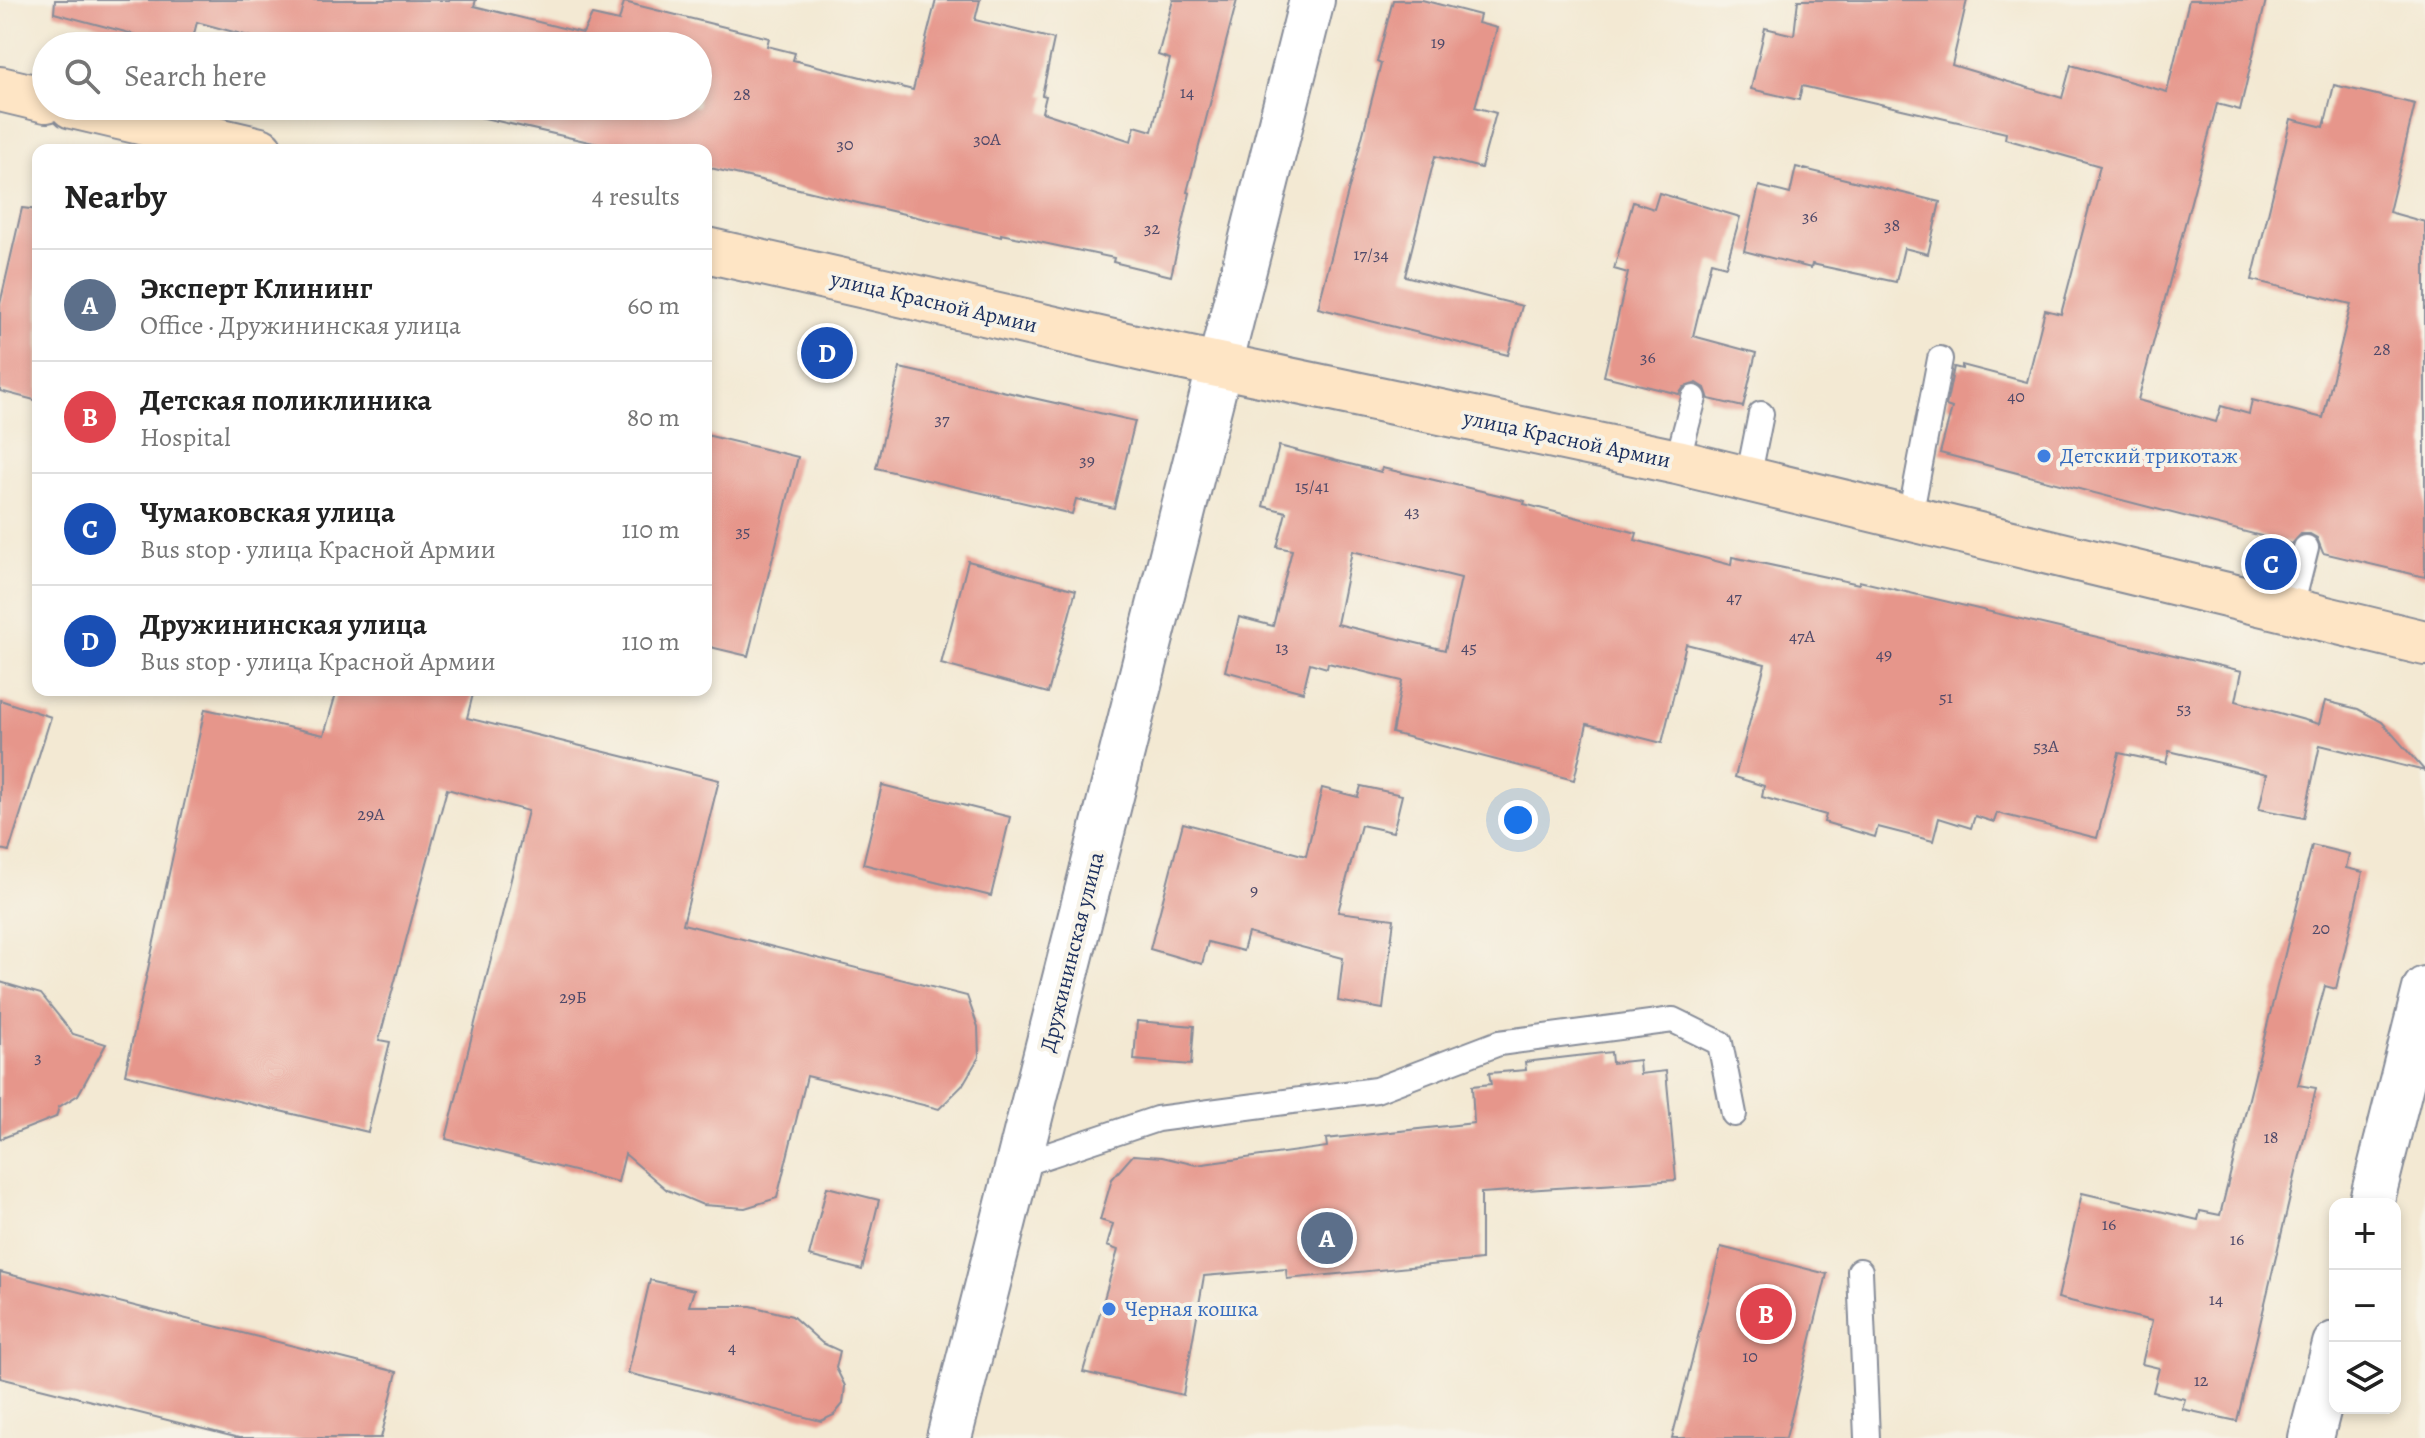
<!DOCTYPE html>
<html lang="en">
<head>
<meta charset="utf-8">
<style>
	body { margin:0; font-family:Alegreya,serif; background:#f6f6f6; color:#222 }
	.controls { position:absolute; right:24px; bottom:24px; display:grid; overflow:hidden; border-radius:16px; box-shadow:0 4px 12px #0003 }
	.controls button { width:72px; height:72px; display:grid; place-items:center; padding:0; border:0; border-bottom:2px solid #e0e0e0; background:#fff; color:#222; font:40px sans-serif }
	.you { position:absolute; left:1518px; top:820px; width:28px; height:28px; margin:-20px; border:6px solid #fff; border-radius:50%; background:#1a73e8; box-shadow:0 0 0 12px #1a73e833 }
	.badge { display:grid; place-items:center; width:52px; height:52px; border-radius:50%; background:#d1495b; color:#fff; font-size:26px; font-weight:700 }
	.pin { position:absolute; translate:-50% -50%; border:4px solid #fff; box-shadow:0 2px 8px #0006 }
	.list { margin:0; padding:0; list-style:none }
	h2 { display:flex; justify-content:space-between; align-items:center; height:104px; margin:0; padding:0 32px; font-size:34px }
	h2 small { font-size:26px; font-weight:400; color:#767676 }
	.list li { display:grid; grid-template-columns:52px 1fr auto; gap:24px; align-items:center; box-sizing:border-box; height:112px; padding:0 32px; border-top:2px solid #e0e0e0 }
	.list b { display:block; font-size:30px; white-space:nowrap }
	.list p { margin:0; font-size:26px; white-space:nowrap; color:#767676 }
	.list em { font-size:26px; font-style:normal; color:#767676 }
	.icon { flex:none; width:44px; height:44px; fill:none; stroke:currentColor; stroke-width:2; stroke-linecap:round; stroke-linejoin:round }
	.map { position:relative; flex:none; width:2425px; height:1438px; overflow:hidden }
	.search { position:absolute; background:#fff; box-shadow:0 4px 12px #0003; left:32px; top:32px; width:680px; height:88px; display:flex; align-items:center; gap:20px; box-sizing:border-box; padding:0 28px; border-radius:44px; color:#767676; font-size:30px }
	.panel { position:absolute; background:#fff; box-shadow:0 4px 12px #0003; left:32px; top:144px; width:680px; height:552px; border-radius:16px }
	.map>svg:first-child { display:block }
	.building { fill:#e6968b; fill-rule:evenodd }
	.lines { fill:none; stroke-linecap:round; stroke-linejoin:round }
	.service-casing { stroke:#878c98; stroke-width:28 }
	.minor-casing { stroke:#878c98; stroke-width:48 }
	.tertiary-casing { stroke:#878c98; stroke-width:48 }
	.secondary-casing { stroke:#878c98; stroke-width:48 }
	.service { stroke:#fff; stroke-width:24 }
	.minor { stroke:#fff; stroke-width:44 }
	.tertiary { stroke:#fff; stroke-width:44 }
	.secondary { stroke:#fee5c5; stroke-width:44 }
	.shop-dot { fill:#3f7fe0; stroke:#f7f3e8; stroke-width:3 }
	.labels { text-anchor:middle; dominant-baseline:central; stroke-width:8; stroke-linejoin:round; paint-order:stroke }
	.number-label { font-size:18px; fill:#4e4969 }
	.street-label { font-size:22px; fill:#1b2f5e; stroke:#f7f3e8 }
	.shop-label { font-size:22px; fill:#366cbe; stroke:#f7f3e8; text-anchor:start }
</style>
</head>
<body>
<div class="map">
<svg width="2425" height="1438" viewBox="0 0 2425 1438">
	<rect width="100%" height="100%" fill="#f7f3e8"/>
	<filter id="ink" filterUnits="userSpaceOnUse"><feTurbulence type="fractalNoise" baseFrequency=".0125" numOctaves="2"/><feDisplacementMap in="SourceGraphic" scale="16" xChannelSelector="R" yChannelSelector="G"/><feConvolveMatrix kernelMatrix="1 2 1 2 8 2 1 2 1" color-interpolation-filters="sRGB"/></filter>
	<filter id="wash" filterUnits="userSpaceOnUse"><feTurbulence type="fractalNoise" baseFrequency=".006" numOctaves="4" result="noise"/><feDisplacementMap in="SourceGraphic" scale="32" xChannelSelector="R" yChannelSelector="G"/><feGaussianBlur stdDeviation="1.8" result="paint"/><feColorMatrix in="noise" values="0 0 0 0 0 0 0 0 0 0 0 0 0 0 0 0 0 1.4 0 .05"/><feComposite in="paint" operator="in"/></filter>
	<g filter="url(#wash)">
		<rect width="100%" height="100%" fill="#f3e9d3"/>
		<g id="blocks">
			<!-- building -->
			<g class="building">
				<path d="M55,0h421l-2,6 109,27 9,-18 27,6 5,-19 145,36 -2,8 28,7 -2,7 120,30 23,-90h44l-5,20 79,19 -12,56 4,1 -4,16 89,29 4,-15 17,5 18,-72 -12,-4 15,-55h64l-50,192 3,1 -19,83 -58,-14 1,-4 -113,-24v3l-295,-70v-17h-82l-192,-44h266v-60h-413l-88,-24 -6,24h-13l-124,-33z"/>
				<path d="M1393,0h29l58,15 -2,8 19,5 -22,79 21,6 -15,55 -46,-12 -30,120 117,30 -14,49 -190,-47 63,-244 -4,-2z"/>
				<path d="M1798,0h169l-15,65 110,33 9,-33 96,27 22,-92h77l-26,110 -23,-6 -79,296 78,22 5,-16 28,8 3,-14 71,18 28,-114 -99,-24 39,-161 33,8 10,-42 81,19 -26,108 36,10v355l-102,-24 -6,-15 -7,-4h-9l-9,10 -352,-91 12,-45 -6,-2 8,-39 8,2v-4l65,17 18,-72 16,4 39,-148 -95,-27 1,-6 -204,-47 -3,14 -48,-11 14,-61 29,7z"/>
				<path d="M1796,167l144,35 -12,52 -24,-6 -8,34 -84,-18 -1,4 -67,-17 15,-65 31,8z"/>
				<path d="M1659,193l81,24 -14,49 -15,-4 -18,74 63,17 -13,54 -34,-8 -4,-11 -8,-5 -13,4 -5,7 -75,-18 24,-103 -14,-4 19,-67 21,7z"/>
				<path d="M22,208l16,2v191l-38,-10v-87z"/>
				<path d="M900,368l235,53 -21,87 -38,-9 -4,15 -196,-46z"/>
				<path d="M706,435l92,22 -50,199 -42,-10z"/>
				<path d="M1279,446l102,26 1,-4 143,33 -1,3 113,29 -2,7 96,25 1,-8 127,27v-3l383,90 -6,30 83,23 6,-23 33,8 24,13 43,49 -105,-26 -16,73 -45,-9 8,-35 -98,-23 -3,12 -47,-10 -22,85 -100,-25 -3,9 -19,-6 -4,12 -32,-10 -6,23 -55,-14 -3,10 -51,-15 2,-7 -64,-18 2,-11 -29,-9 30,-113 -79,-20 -24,99 -75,-19 -13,56 -182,-47 10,-52 -74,-18 -1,5 -17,-5 -7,29 -78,-21 14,-54 34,9 19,-76 -15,-3 9,-35 -23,-6zM1352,551l109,27 -16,72 -108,-26z"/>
				<path d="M968,561l108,29 -28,103 -107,-29z"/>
				<path d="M337,690h137l-7,28 252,62 -36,144 284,72 11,31 1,30 -17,29 -23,23 -132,-33 -30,122 -32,10 -42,-3 -36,-15 -42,-36 -7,28 -172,-43 82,-328 -81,-22 -68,251 11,2 -22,90 -243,-58 80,-365 119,26z"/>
				<path d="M0,700l51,17 -42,134 -9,-2z"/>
				<path d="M882,785l128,32 -19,79 -128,-32z"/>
				<path d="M1361,786l41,9 -9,37 -32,-7 -23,87 56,7 -11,90 -45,-8 5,-43 -95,-25 -5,18 -35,-9 -6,22 -52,-15 33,-126 123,33 16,-68 36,9z"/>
				<path d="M2312,845l37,9 -3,14 17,4 -27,117 -11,-3 -27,99 18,3 -79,333 -55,-12 3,-10 -32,-7 6,-24 -17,-4 10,-43 -94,-23 24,-105 116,27 2,-9 20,4z"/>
				<path d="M0,982l41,12 32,40 33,10 -28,51 -19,12 -3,10 -56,22z"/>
				<path d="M1137,1021l57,5 -3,39 -57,-5z"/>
				<path d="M1611,1052l1,11 27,-3 1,14 26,-3 10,109 -195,13v67l-194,19 -1,-10 -82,7 -21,119 -100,-23 35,-122 -11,-4 6,-22 -13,-4 12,-41 21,-24 29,2 34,8 131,-18 -1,-8 148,-16 -2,-37 19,-2 -2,-11 37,-3 -1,-8z"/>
				<path d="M827,1187l52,13 -17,70 -53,-14z"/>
				<path d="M1721,1247l106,27 -41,164h-114z"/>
				<path d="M0,1272l397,100 -16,66h-142l-239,-60z"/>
				<path d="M650,1280l44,10 -5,16h62l41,10 30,27 18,8 -4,17 9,18 -2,18 -9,11 -13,6 -193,-48z"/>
			</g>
		</g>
	</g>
	<g filter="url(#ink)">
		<use href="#blocks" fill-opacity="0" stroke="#878c98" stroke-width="2"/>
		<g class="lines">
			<!-- service casing -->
			<g class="service-casing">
				<g id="service">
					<path d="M1677,462l17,-64"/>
					<path d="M1748,479l13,-65"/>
					<path d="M1910,517l30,-158"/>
					<path d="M2290,612l16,-64"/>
					<path d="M1019,1165l138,-46 219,-29 123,-47 174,-23 47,23 14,71"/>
					<path d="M1860,1271l7,167"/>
				</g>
			</g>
			<!-- minor casing -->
			<g class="minor-casing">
				<g id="minor">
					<path d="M2371,1204l54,-215"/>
					<path d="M2311,1438l24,-94"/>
				</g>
			</g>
			<!-- tertiary casing -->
			<g class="tertiary-casing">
				<path id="tertiary" d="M949,1438l363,-1438"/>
			</g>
			<!-- secondary casing -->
			<g class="secondary-casing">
				<g id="secondary">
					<path d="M0,89l46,11"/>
					<path d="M72,106l188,44"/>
					<path d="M706,250l455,103 516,109 748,181"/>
				</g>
			</g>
			<!-- service -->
			<use href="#service" class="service"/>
			<!-- minor -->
			<use href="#minor" class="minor"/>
			<!-- tertiary -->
			<use href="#tertiary" class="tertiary"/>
			<!-- secondary -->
			<use href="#secondary" class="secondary"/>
		</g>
	</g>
	<!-- markers -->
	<g class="shop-dot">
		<circle cx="2044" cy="456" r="8"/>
		<circle cx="1109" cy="1309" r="8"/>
	</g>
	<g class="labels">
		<!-- number labels -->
		<g class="number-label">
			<text x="1438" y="42">19</text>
			<text x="1187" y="92">14</text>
			<text x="742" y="94">28</text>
			<text x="987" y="139">30А</text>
			<text x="845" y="144">30</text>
			<text x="1810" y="216">36</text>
			<text x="1892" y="225">38</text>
			<text x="1152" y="228">32</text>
			<text x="1371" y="254">17/34</text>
			<text x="2382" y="349">28</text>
			<text x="1648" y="357">36</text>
			<text x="2016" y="396">40</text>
			<text x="942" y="419">37</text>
			<text x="1087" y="460">39</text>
			<text x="1312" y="486">15/41</text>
			<text x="1412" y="511">43</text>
			<text x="743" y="531">35</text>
			<text x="1734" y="597">47</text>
			<text x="1802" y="636">47А</text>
			<text x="1282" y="647">13</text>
			<text x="1469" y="647">45</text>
			<text x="1884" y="654">49</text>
			<text x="1946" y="697">51</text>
			<text x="2184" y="708">53</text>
			<text x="2046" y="746">53А</text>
			<text x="371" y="814">29А</text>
			<text x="1254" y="890">9</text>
			<text x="2321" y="928">20</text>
			<text x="573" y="997">29Б</text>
			<text x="38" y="1057">3</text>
			<text x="2271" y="1137">18</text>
			<text x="2109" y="1224">16</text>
			<text x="2237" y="1239">16</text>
			<text x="2216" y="1299">14</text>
			<text x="732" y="1347">4</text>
			<text x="1750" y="1356">10</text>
			<text x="2201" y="1380">12</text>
		</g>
		<!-- street labels -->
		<g class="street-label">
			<text transform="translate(934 302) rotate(13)">улица Красной Армии</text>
			<text transform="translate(1567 439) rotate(12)">улица Красной Армии</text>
			<text transform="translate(1072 952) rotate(-76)">Дружининская улица</text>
		</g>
		<!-- shop labels -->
		<g class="shop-label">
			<text x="2060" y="456">Детский трикотаж</text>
			<text x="1125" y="1309">Черная кошка</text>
		</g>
	</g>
</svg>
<div class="controls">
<button>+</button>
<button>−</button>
<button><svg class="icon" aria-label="layers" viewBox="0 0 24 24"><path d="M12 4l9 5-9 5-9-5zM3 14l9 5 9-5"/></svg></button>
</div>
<div class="you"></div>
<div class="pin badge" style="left:1327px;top:1238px;background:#5c6f8a">A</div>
<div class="pin badge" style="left:1766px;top:1314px;background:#e0444e">B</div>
<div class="pin badge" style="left:2271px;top:564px;background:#1a4fb4">C</div>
<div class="pin badge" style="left:827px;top:353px;background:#1a4fb4">D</div>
<div class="search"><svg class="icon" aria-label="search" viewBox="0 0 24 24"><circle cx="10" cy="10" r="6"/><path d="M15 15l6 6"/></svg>Search here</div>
<section class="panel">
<h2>Nearby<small>4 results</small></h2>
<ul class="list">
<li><span class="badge" style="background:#5c6f8a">A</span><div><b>Эксперт Клининг</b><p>Office · Дружининская улица</p></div><em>60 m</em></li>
<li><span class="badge" style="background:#e0444e">B</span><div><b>Детская поликлиника</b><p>Hospital</p></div><em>80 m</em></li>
<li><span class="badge" style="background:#1a4fb4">C</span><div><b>Чумаковская улица</b><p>Bus stop · улица Красной Армии</p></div><em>110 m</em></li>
<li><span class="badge" style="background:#1a4fb4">D</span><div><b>Дружининская улица</b><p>Bus stop · улица Красной Армии</p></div><em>110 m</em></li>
</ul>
</section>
</div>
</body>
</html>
